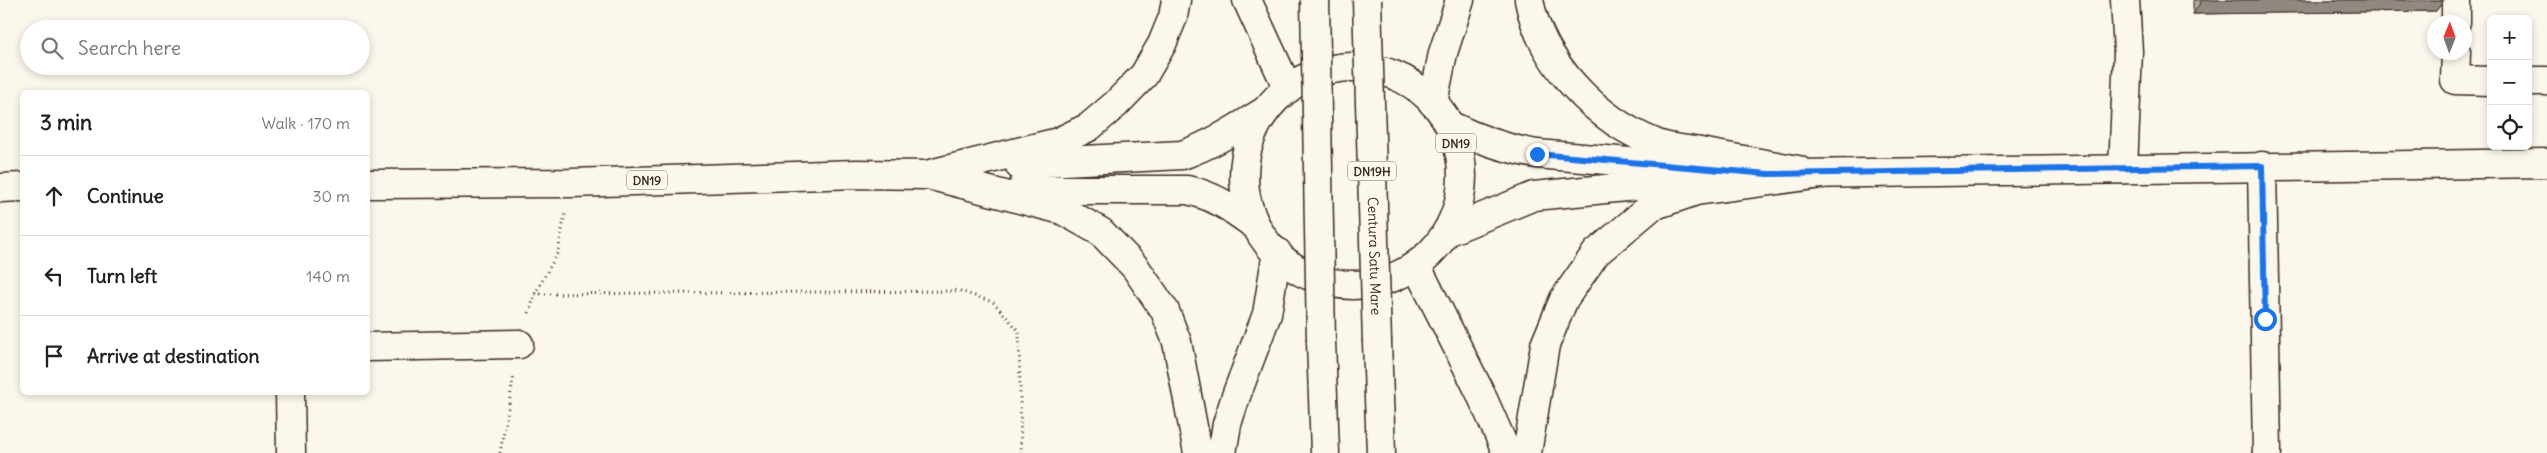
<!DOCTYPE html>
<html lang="en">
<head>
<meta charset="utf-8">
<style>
	body { margin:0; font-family:Delius,sans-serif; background:#f6f6f6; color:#222 }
	.controls { position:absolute; right:15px; top:15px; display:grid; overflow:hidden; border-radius:8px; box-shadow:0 2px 8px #0003 }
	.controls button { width:45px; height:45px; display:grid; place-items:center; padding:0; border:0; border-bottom:1px solid #e0e0e0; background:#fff; color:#222; font:25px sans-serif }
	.compass { position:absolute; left:2427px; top:15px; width:45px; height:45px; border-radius:50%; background:#fff; box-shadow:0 2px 8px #0003; rotate:1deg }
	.stop { position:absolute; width:15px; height:15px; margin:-11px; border:4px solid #1a73e8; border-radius:50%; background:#fff }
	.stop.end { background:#1a73e8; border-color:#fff; box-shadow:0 1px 5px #0008 }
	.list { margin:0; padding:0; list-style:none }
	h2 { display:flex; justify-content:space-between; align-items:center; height:65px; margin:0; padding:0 20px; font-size:21px }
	h2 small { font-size:16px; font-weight:400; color:#767676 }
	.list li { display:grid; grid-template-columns:32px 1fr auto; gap:15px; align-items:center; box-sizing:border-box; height:80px; padding:0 20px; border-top:1px solid #e0e0e0 }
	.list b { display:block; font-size:19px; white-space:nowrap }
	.list em { font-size:16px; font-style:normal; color:#767676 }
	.icon { flex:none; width:28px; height:28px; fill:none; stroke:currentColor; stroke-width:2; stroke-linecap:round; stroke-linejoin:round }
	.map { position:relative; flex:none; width:2547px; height:453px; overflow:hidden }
	.search { position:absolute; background:#fff; box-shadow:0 2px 8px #0003; left:20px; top:20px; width:350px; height:55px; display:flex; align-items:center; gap:12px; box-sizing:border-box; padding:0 18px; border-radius:28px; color:#767676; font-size:19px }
	.panel { position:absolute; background:#fff; box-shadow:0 2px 8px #0003; left:20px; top:90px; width:350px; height:305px; border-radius:8px }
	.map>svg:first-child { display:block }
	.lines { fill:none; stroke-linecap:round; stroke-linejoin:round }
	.minor-casing { stroke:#3b2a1e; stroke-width:31 }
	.major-casing { stroke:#3b2a1e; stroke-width:31 }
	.highway-casing { stroke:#3b2a1e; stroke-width:31 }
	.path { stroke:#3b2a1e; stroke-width:3; stroke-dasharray:1 4; stroke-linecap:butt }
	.minor { stroke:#fbf7ec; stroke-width:28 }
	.major { stroke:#fbf7ec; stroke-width:28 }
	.highway { stroke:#fbf7ec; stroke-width:28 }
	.highway-bridge-casing { stroke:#3b2a1e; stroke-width:31; stroke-linecap:butt }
	.highway-bridge { stroke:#fbf7ec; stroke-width:28 }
	.wall { fill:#afa99f; stroke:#3b2a1e }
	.shaded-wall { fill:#8f8982; stroke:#3b2a1e }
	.route { stroke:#1a73e8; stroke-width:6 }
	.labels { text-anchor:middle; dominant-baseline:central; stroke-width:4; stroke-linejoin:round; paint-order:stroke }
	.shield { fill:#fbf7ec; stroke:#75685c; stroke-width:1 }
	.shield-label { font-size:12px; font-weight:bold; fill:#3b2a1e }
	.street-label { font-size:14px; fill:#3b2a1e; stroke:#fbf7ec }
</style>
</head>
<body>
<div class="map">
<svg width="2547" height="453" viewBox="0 0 2547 453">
	<rect width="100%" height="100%" fill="#fbf7ec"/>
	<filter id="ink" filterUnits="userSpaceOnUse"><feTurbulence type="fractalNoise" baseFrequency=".02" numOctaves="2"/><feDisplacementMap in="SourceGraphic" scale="10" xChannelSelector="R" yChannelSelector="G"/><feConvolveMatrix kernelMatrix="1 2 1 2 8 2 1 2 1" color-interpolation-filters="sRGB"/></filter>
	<g filter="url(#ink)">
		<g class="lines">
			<!-- minor casing -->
			<g class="minor-casing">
				<g id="minor">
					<path d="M2456,22v-22"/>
					<path d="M2456,52l-1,28 36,1"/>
					<path d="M2528,81h19"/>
					<path d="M2262,166l5,287"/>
					<path d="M2123,169l5,-117 -3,-52"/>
					<path d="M368,347l151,-3"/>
					<path d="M290,392l1,61"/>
				</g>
			</g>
			<!-- major casing -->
			<g class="major-casing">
				<g id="major">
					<path d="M1449,125c29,14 56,24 88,29l219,19"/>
					<path d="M1799,174l748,-11"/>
					<path d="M1449,231l85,-35 163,-16"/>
				</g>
			</g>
			<!-- highway casing -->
			<g class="highway-casing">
				<g id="highway">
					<path d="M1247,0l41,89"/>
					<path d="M1529,0c12,63 68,120 126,143 14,6 31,6 45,9 33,6 65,12 98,18"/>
					<circle cx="1353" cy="176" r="109"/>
					<path d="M1433,103l10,-50 17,-53"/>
					<path d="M1020,166l25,-4 137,-7c29,-10 54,-26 81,-43"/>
					<path d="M928,175l134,35 39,22 34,35 30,44 12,31 21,111"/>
					<path d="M368,184l203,-1 286,-9 69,1 132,-33 31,-15 27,-23 28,-29 18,-31 11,-27 3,-17"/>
					<path d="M1023,187l29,3h135c26,5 44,18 65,33"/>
					<path d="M0,188l22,-1"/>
					<path d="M1416,265l63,125 28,63"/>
					<path d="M1321,341l4,112"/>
					<path d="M1377,342l4,111"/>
					<path d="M1222,453l5,-29 9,-28 31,-82 10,-62"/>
					<path d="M1527,453l18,-108 19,-46 32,-46 56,-47 44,-15 126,-17"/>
				</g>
			</g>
			<!-- path -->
			<g class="path">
				<path d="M535,294l425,-3 33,11 26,29 2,122"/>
				<path d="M529,313l6,-19 23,-42 7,-38"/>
				<path d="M500,453l14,-78"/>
			</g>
			<!-- minor -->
			<use href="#minor" class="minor"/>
			<!-- major -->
			<use href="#major" class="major"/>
			<!-- highway -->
			<use href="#highway" class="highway"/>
			<!-- highway-bridge casing -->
			<g class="highway-bridge-casing">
				<g id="highway-bridge">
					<path d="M1315,0l6,341"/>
					<path id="s1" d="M1367,0l10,342"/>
				</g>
			</g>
			<!-- highway-bridge -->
			<use href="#highway-bridge" class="highway-bridge"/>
		</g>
		<!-- wall -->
		<path class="wall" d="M2193,0h251l-8,11 -243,3z"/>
		<!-- shaded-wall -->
		<path class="shaded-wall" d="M2202,0h242l-8,11 -243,3z"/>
	</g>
	<g class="lines" filter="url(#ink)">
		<!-- route -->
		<path class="route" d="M1537,154l231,20 494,-8 3,153"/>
	</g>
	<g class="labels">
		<!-- shield labels -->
		<g class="shield">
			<rect x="1436" y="133.5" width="40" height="19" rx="4"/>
			<rect x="1348" y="161.5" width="48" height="19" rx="4"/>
			<rect x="627" y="170.5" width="40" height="19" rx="4"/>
		</g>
		<g class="shield-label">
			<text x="1456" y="143">DN19</text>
			<text x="1372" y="171">DN19H</text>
			<text x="647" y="180">DN19</text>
		</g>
		<!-- street labels -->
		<g class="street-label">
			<text stroke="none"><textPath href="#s1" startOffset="256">Centura Satu Mare</textPath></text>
		</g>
	</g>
</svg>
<div class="controls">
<button>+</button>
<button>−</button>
<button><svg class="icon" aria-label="locate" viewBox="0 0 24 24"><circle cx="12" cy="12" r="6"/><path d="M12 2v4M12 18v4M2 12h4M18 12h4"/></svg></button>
</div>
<svg class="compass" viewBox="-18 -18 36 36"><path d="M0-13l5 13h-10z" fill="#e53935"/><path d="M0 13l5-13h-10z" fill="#767676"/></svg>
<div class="stop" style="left:2265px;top:319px"></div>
<div class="stop end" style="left:1537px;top:154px"></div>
<div class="search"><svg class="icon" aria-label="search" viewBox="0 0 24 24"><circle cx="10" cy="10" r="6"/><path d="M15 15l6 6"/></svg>Search here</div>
<section class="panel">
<h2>3 min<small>Walk · 170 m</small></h2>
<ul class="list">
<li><svg class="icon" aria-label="ahead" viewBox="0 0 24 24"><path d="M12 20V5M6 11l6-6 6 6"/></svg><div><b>Continue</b></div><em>30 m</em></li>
<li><svg class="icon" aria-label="left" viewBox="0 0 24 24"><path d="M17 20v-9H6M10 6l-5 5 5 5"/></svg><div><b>Turn left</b></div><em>140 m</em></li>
<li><svg class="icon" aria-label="arrive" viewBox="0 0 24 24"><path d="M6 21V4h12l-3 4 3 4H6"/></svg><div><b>Arrive at destination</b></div></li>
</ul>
</section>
</div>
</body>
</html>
